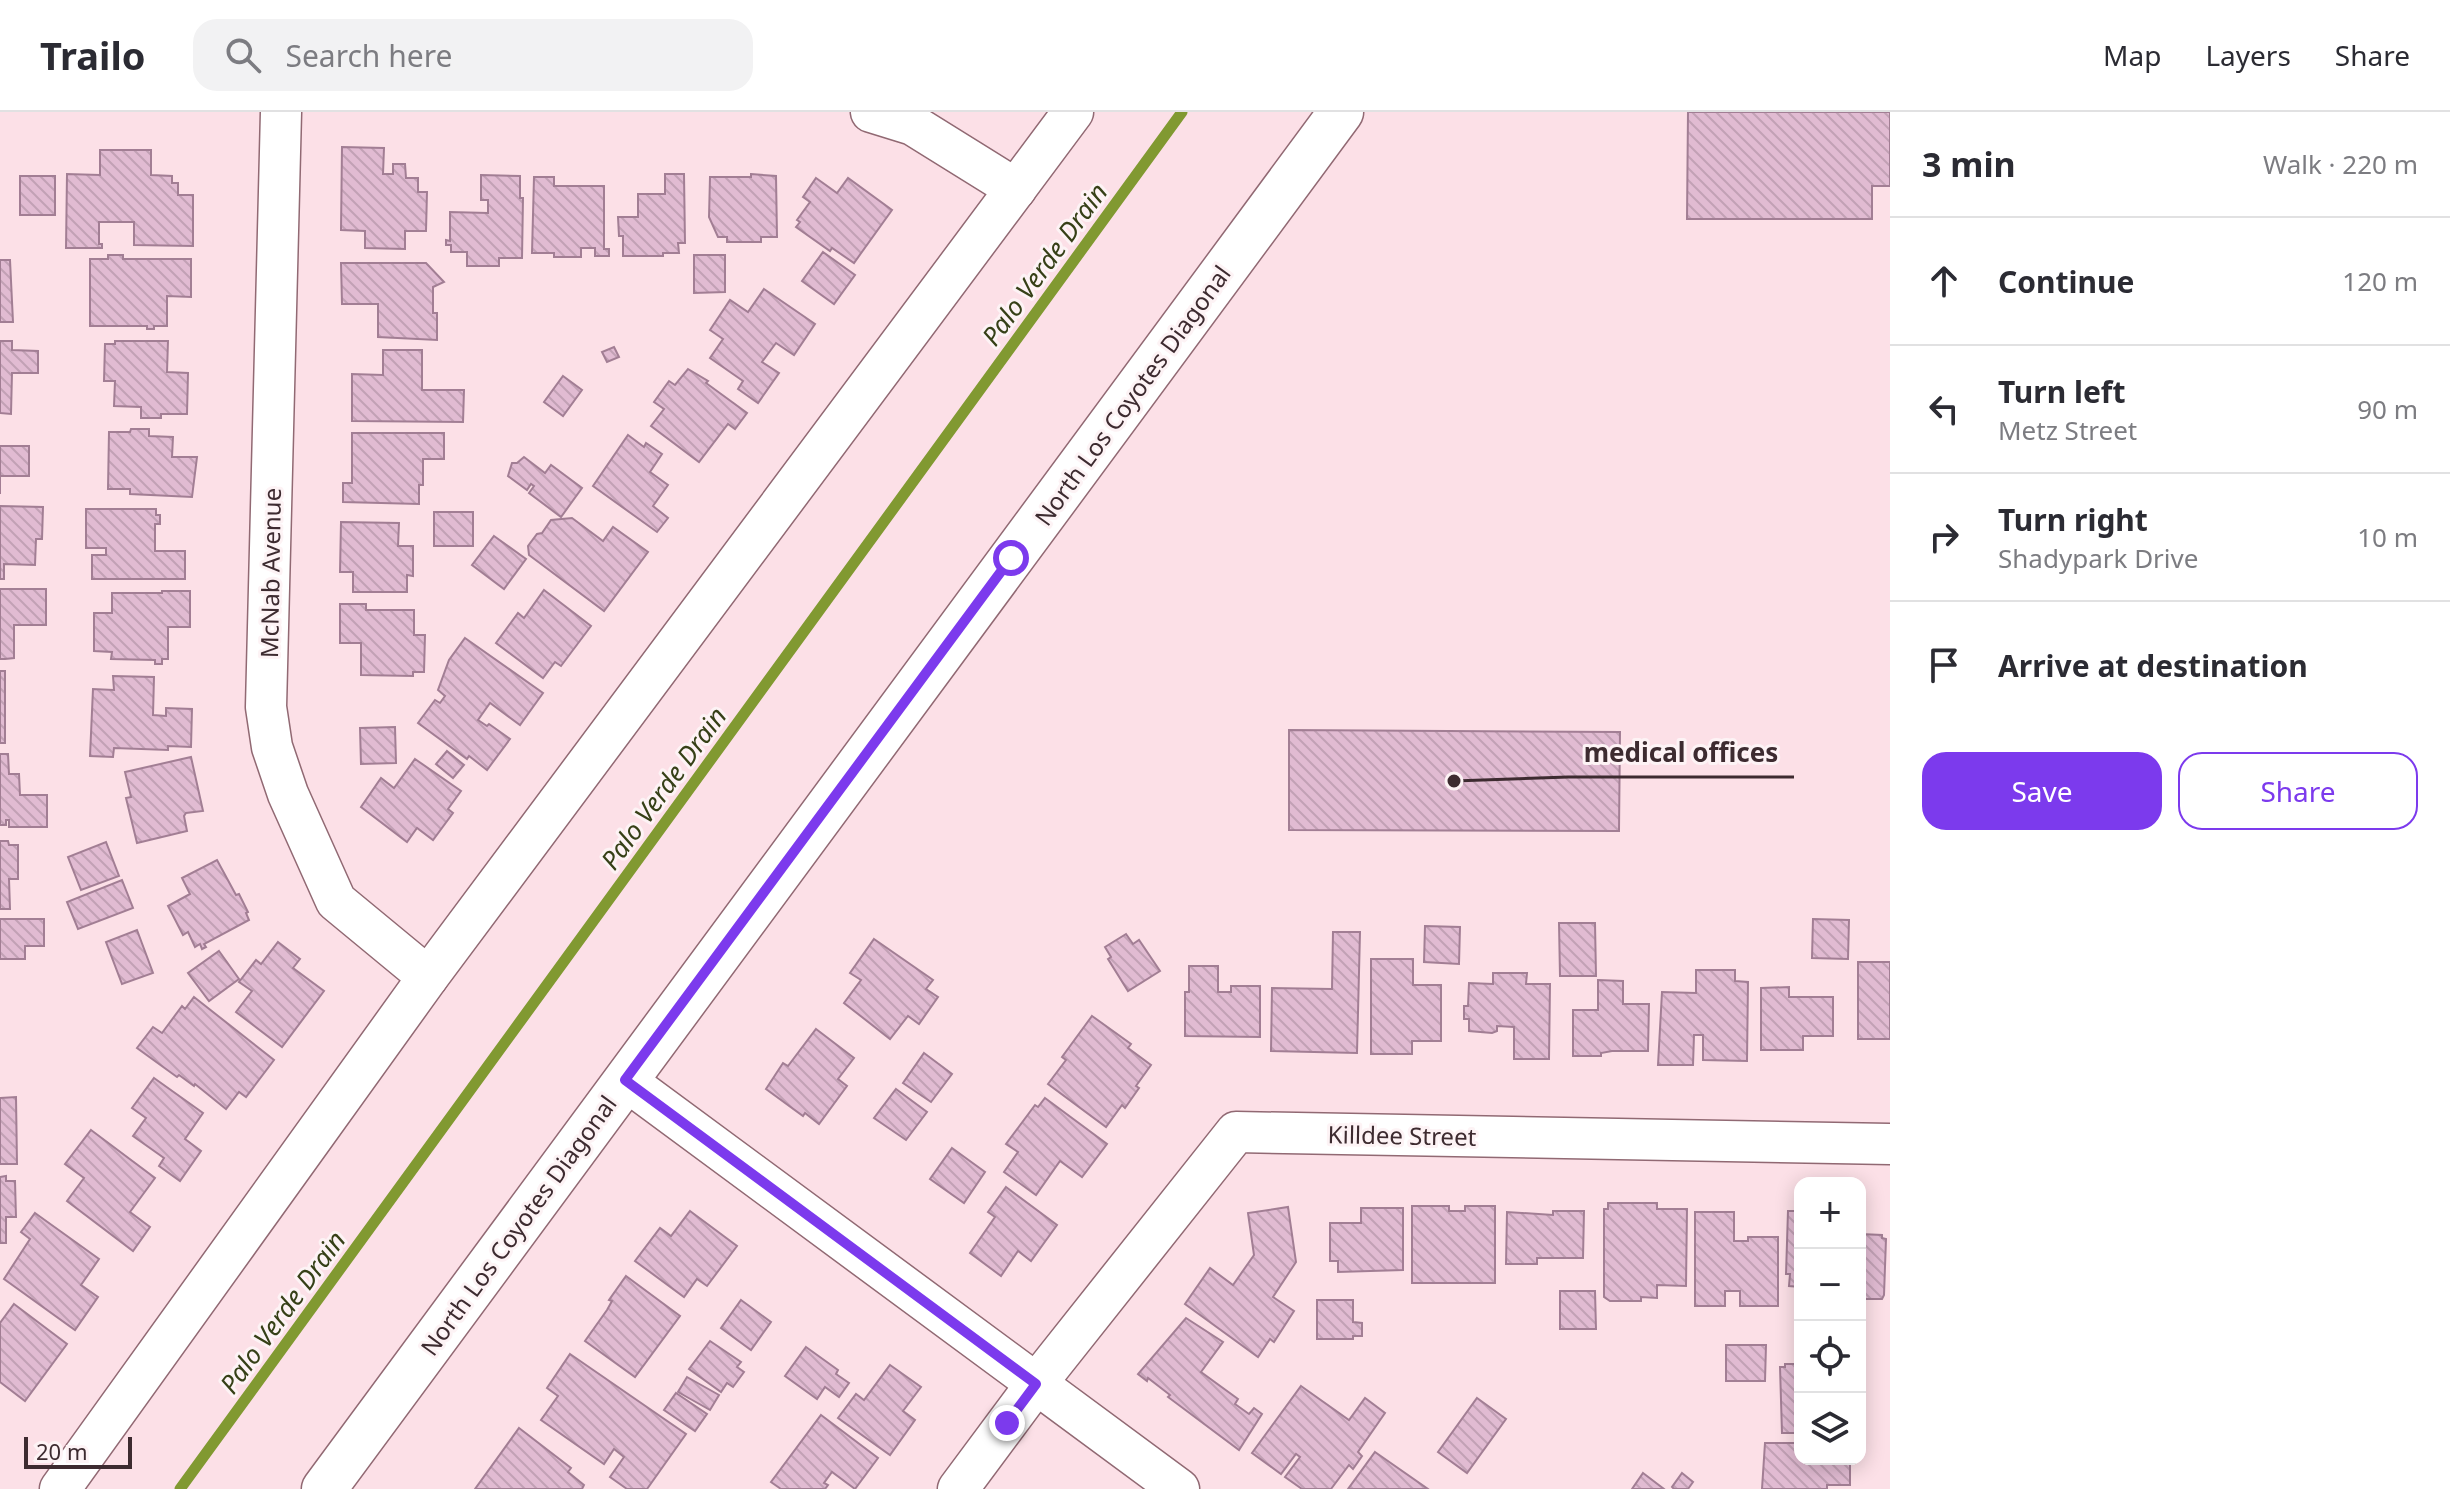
<!DOCTYPE html>
<html lang="en">
<head>
<meta charset="utf-8">
<style>
	body { margin:0; font-family:"Noto Sans",sans-serif; background:#f2f2f3; color:#2b2b33 }
	.controls { position:absolute; right:24px; bottom:24px; display:grid; overflow:hidden; border-radius:16px; box-shadow:0 4px 20px #0003 }
	.controls button { width:72px; height:72px; display:grid; place-items:center; padding:0; border:0; border-bottom:2px solid #e1e1e2; background:#fff; color:#2b2b33; font:40px sans-serif }
	.scale { position:absolute; left:24px; bottom:20px; width:108px; box-sizing:border-box; padding-left:8px; border:4px solid #3d2b30; border-top:0; font-size:22px; line-height:28px; white-space:nowrap; color:#3d2b30; -webkit-text-stroke:6px #fdf3f5; paint-order:stroke }
	.stop { position:absolute; width:24px; height:24px; margin:-18px; border:6px solid #7c3aed; border-radius:50%; background:#fff }
	.stop.end { background:#7c3aed; border-color:#fff; box-shadow:0 2px 8px #0008 }
	.list { margin:0; padding:0; list-style:none }
	h2 { display:flex; justify-content:space-between; align-items:center; height:104px; margin:0; padding:0 32px; font-size:34px }
	h2 small { font-size:26px; font-weight:400; color:#7c7c81 }
	.list li { display:grid; grid-template-columns:52px 1fr auto; gap:24px; align-items:center; box-sizing:border-box; height:128px; padding:0 32px; border-top:2px solid #e1e1e2 }
	.list b { display:block; font-size:30px; white-space:nowrap }
	.list p { margin:0; font-size:26px; white-space:nowrap; color:#7c7c81 }
	.list em { font-size:26px; font-style:normal; color:#7c7c81 }
	.actions { display:flex; gap:16px; padding:24px 32px }
	.actions a { flex:1; padding:18px 0; border:2px solid #7c3aed; border-radius:24px; text-align:center; font-size:28px; color:#7c3aed }
	.actions .main { background:#7c3aed; color:#fff }
	.icon { flex:none; width:44px; height:44px; fill:none; stroke:currentColor; stroke-width:2; stroke-linecap:round; stroke-linejoin:round }
	.map { position:relative; flex:none; width:1890px; height:1377px; overflow:hidden }
	header { display:flex; align-items:center; gap:48px; box-sizing:border-box; height:112px; padding:0 40px; background:#fff; border-bottom:2px solid #e1e1e2 }
	header strong { font-size:38px }
	nav { display:flex; gap:44px; margin-inline-start:auto; font-size:28px }
	.search { width:560px; height:72px; background:#f2f2f3; display:flex; align-items:center; gap:20px; box-sizing:border-box; padding:0 28px; border-radius:24px; color:#7c7c81; font-size:30px }
	main { display:flex }
	aside { flex:1; background:#fff }
	.map>svg:first-child { display:block }
	.lines { fill:none; stroke-linecap:round; stroke-linejoin:round }
	.stream { stroke:#819931; stroke-width:11 }
	.building { fill:url(#building-back-hatch); stroke:#a27e94; stroke-width:2 }
	.street-casing { stroke:#916973; stroke-width:43 }
	.secondary-casing { stroke:#916973; stroke-width:47 }
	.street { stroke:#fff; stroke-width:40 }
	.secondary { stroke:#fff; stroke-width:44 }
	.route { stroke:#7c3aed; stroke-width:10 }
	.labels { text-anchor:middle; dominant-baseline:central; stroke-width:6; stroke-linejoin:round; paint-order:stroke }
	.street-label { font-size:24px; fill:#3d2b30; stroke:#fdf3f5 }
	.water-label { font-size:26px; font-style:italic; fill:#364017; stroke:#fdf3f5 }
	.leader { fill:none; stroke:#3d2b30; stroke-width:3 }
	.callout-dot { fill:#3d2b30; stroke:#fdf3f5; stroke-width:3 }
	.callout-label { font-size:26px; text-anchor:middle; font-weight:bold; fill:#3d2b30; stroke:#fdf3f5; stroke-width:6; stroke-linejoin:round; paint-order:stroke }
</style>
</head>
<body>
<header>
<strong>Trailo</strong>
<div class="search"><svg class="icon" aria-label="search" viewBox="0 0 24 24"><circle cx="10" cy="10" r="6"/><path d="M15 15l6 6"/></svg>Search here</div>
<nav><a>Map</a><a>Layers</a><a>Share</a></nav>
</header>
<main>
<div class="map">
<svg width="1890" height="1377" viewBox="0 0 1890 1377">
	<defs>
		<pattern id="building-back-hatch" width="6" height="6" patternUnits="userSpaceOnUse" patternTransform="scale(2)"><rect width="6" height="6" fill="#e1bbd2"/><path d="M-1 5l2 2M0 0l6 6M5-1l2 2" fill="none" stroke="#c2a1b5"/></pattern>
	</defs>
	<rect width="100%" height="100%" fill="#fce0e7"/>
	<g class="lines">
		<!-- stream -->
		<path class="stream" d="M180,1377l1002,-1377"/>
	</g>
	<!-- building -->
	<g class="building">
		<path d="M1688,0h202v74h-18v33h-185z"/>
		<path d="M342,35l42,1 -1,26h10v-10h12l1,14h12v14h9l-1,39h-21v18l-40,-1v-17l-24,-1z"/>
		<path d="M100,38h51v25l21,1v7h6v12h15v51l-59,-1v-23h-35v22h3v4h-36l1,-74 33,1z"/>
		<path d="M665,62h19l1,69h-7l1,10h-16v3h-40v-20h-4l-1,-19h20v-23h27z"/>
		<path d="M751,62l25,2 1,61h-16v5h-34v-5h-9l-9,-20 1,-40h41z"/>
		<path d="M481,63l39,1v22h3l-1,60h-23v8h-32v-14h-16v-7h-5v-5l4,1v-29l38,1v-13h-7z"/>
		<rect x="20" y="64" width="35" height="39"/>
		<path d="M534,65h20v9h50v63h5v7h-14v-8h-14v9h-27v-4h-22z"/>
		<path d="M816,66l21,15 11,-15 44,32 -38,53 -22,-15 -2,3 -34,-24 4,-5 -3,-2 13,-18 -7,-5z"/>
		<path d="M823,140l32,23 -21,29 -32,-23z"/>
		<path d="M108,143h15v4h68v38l-24,-1v30h-13v3h-7v-3h-57v-67h18z"/>
		<path d="M694,143h31v37l-31,1z"/>
		<path d="M0,148h10l3,62h-13z"/>
		<path d="M341,151h85l18,19 -11,5v26h4v27l-59,-3v-33h-36z"/>
		<path d="M764,177l51,35 -21,31 -18,-12 -14,19 17,11 -21,30 -20,-14 5,-8 -33,-23 13,-19 -13,-9 20,-30 18,12z"/>
		<path d="M0,229h12v9l26,1v22h-26l-1,41 -11,-1z"/>
		<path d="M115,229h53l-1,31 21,1 -1,41h-26v4h-20v-11l-27,-1 1,-25h-11l1,-37h10z"/>
		<path d="M614,235l5,10 -12,5 -5,-10z"/>
		<path d="M383,238h39v40h42l-1,32 -111,-1v-47l31,1z"/>
		<path d="M688,257l20,12 -2,2 41,30 -12,16 -7,-5 -29,38 -48,-36 13,-17 -10,-7 15,-21 6,4z"/>
		<path d="M563,264l19,14 -19,26 -19,-14z"/>
		<path d="M131,317h18v7l24,1 -1,20h25l-5,40 -62,-3v-5h-22l1,-57h21z"/>
		<path d="M352,321h92v26h-21v26h-4v19l-76,-2v-19h9z"/>
		<path d="M628,323l16,12 2,-4 16,11 -12,18 18,13 -15,21 15,12 -11,14 -64,-46z"/>
		<path d="M0,334h29v30h-29v18z"/>
		<path d="M524,345l21,16 6,-8 31,23 -21,29 -32,-24 5,-7 -3,-2 -4,6 -19,-14 4,-13h5z"/>
		<path d="M0,394l43,1 -1,32h-6l-1,26 -31,-1v15h-4z"/>
		<path d="M86,397h70v6h4v9h-5v27h30v28h-93v-24h14v-7h-20z"/>
		<rect x="434" y="400" width="39" height="34"/>
		<path d="M572,406l31,23 10,-14 35,25 -44,59 -75,-56 -1,-9 9,-12 5,-1 9,-13z"/>
		<path d="M341,410l58,1 -1,23h15v30l-6,-1v17h-54v-20h-13z"/>
		<path d="M494,424l32,23 -22,30 -32,-24z"/>
		<path d="M0,477h46v36h-32v33l-9,1h-5z"/>
		<path d="M544,478l47,36 -30,40 -6,-4 -12,16 -47,-35 22,-30 6,5z"/>
		<path d="M162,479h28v36h-22v32h-6v5h-7v-4l-44,-1 1,-7 -18,-1v-38h18v-20h50z"/>
		<path d="M340,492h26v6h48v25h11l-1,37h-11v4l-52,-1v-32h-21z"/>
		<path d="M465,526l78,55 -23,32 -30,-22 -12,17 9,6 2,-2 21,15 -23,31 -18,-14 -2,3 -49,-36 17,-23 5,3 5,-7 -7,-6 11,-30z"/>
		<rect x="0" y="559" width="5" height="72"/>
		<path d="M113,564l41,1 -1,38 13,1v-8l26,1 -1,38 -23,-1v4l-54,-2 -1,9 -23,-1 3,-67 21,1z"/>
		<path d="M395,615l1,36 -35,1 -1,-36z"/>
		<path d="M1289,618l331,2 -1,99 -330,-1z"/>
		<path d="M447,639l17,14 -11,13 -17,-14z"/>
		<path d="M0,642h8l1,20h10l1,21h27v32h-38v-7h-3v5h-6z"/>
		<path d="M191,645l12,54 -17,2 -2,3 3,15 -50,12 -11,-45 5,-1 -6,-25z"/>
		<path d="M415,647l46,32 -13,18 5,4 -20,27 -16,-12 -10,14 -46,-35 20,-29 13,10z"/>
		<path d="M0,729h8l1,4h9v34h-9l1,30h-10z"/>
		<path d="M106,730l13,34 -38,14 -13,-33z"/>
		<path d="M217,748l19,35 3,-1 9,18 -2,1 3,7 -45,24 2,3 -4,2 -2,-5 -5,3 -7,-15 -5,3 -15,-29 22,-12 -8,-16z"/>
		<path d="M122,768l11,28 -55,21 -11,-27z"/>
		<path d="M0,807h44v27h-19v13h-25z"/>
		<path d="M1813,807l36,1 -1,39 -36,-1z"/>
		<path d="M1559,811h36l1,53h-36z"/>
		<path d="M1425,814l35,1 -1,37 -35,-2z"/>
		<path d="M137,818l16,43 -31,11 -16,-42z"/>
		<path d="M1333,820h27l-3,121 -86,-2 1,-63 60,1z"/>
		<path d="M1126,822l7,10 6,-4 21,31 -32,20 -20,-32 3,-2 -6,-10z"/>
		<path d="M874,827l59,41 -7,9 12,8 -19,27 -11,-8 -18,23 -46,-36 17,-23 -11,-7z"/>
		<path d="M278,830l22,17 -7,9 31,23 -42,56 -46,-35 16,-21 -13,-9 17,-22 5,4z"/>
		<path d="M219,839l20,28 -30,22 -21,-28z"/>
		<path d="M1371,847h42v26h28v56h-29v13h-41z"/>
		<rect x="1858" y="850" width="32" height="77"/>
		<path d="M1189,854h29v26h13v-6h29v51l-75,-1v-44h4z"/>
		<path d="M1696,858h39v11l13,1 -1,79 -44,-1v-25h-9l-1,30h-35l4,-73 34,1z"/>
		<path d="M1493,861h34l-1,11h24l-1,75h-35v-32l-17,-1v5l-5,2 -23,-2v-12h-5v-13h4l1,-23 24,1z"/>
		<path d="M1598,868l25,1v23h26l-1,47h-36l-11,2v3h-28v-46h25z"/>
		<path d="M1789,875v10h44v39h-30v14h-42v-62z"/>
		<path d="M194,885l80,63 -28,37 -7,-5 -13,17 -31,-25 -1,2 -15,-11 -2,2 -40,-29 16,-21 9,6 20,-27 3,3z"/>
		<path d="M1092,904l39,28 -3,4 23,17 -15,21 3,2 -14,20 -3,-3 -16,22 -58,-43 18,-24 -4,-3z"/>
		<path d="M816,917l38,29 -16,21 9,7 -28,38 -14,-11 -2,3 -37,-27 17,-26 5,3z"/>
		<path d="M924,941l28,21 -21,28 -28,-19z"/>
		<path d="M154,966l49,35 -18,26 16,12 -21,30 -21,-15 5,-8 -31,-22 13,-18 -14,-10z"/>
		<path d="M896,977l31,23 -21,28 -32,-22z"/>
		<path d="M16,985l1,67h-17v-66z"/>
		<path d="M1045,986l62,46 -25,33 -22,-16 -24,34 -32,-23 14,-20 -12,-8 29,-39 3,2z"/>
		<path d="M91,1018l64,48 -25,34 20,15 -17,24 -66,-50 17,-23 -19,-14z"/>
		<path d="M952,1036l33,24 -21,31 -34,-24z"/>
		<path d="M6,1064v5h9l1,36h-10v26h-6v-66z"/>
		<path d="M1006,1075l51,38 -26,36 -13,-10 -17,25 -31,-23 25,-36 -7,-5z"/>
		<path d="M1608,1091h49v6h30l-1,77 -29,-1v13l-16,-1v4h-31l-6,-4v-88h4z"/>
		<path d="M1412,1094h37v5h16v-5h30v77h-83z"/>
		<path d="M1288,1095l8,55 -23,35 21,14 -20,31 -4,-3 -12,18 -73,-53 25,-36 23,17 21,-30 -6,-42z"/>
		<path d="M1361,1096h42v62l-65,2v-11h-8v-38h31z"/>
		<path d="M690,1099l47,35 -30,40 -10,-7 -13,18 -49,-36 25,-33 11,8z"/>
		<path d="M1553,1099h31l-1,47h-46v6h-31l1,-52 46,3z"/>
		<path d="M1788,1099h12v76l-11,-1 1,-12h-4z"/>
		<path d="M1695,1100h39v29h14v-4h30v69h-38v-15h-15v15h-30z"/>
		<path d="M35,1101l64,46 -18,26 17,12 -23,33 -71,-51 26,-40 -9,-7z"/>
		<path d="M1860,1114v8l22,1v3l4,1 -2,56 -2,4h-22z"/>
		<path d="M626,1164l54,40 -45,61 -50,-36 22,-31 5,-9 -3,-1z"/>
		<path d="M1560,1179h35l1,38h-36z"/>
		<path d="M741,1188l30,22 -20,28 -30,-22z"/>
		<path d="M1317,1188h36v22l9,1v13h-9v3h-36z"/>
		<path d="M14,1192l53,40 -42,57 -25,-19v-59z"/>
		<path d="M1186,1206l37,24 -22,30 37,27 -3,5 14,10 5,-6 8,6 -23,36 -71,-53 2,-2 -22,-17 -1,3 -9,-7z"/>
		<path d="M710,1229l31,21 -4,5 7,5 -11,15 -6,-4 -6,9 -32,-23z"/>
		<path d="M1726,1233h40l-1,36h-39z"/>
		<path d="M806,1235l32,23 -2,4 13,9 -10,14 -14,-10 -8,12 -32,-23z"/>
		<path d="M570,1242l116,80 -39,55h-20l-17,-12 14,-20 -10,-8 -10,15 -63,-44 17,-24 -11,-8z"/>
		<path d="M1799,1245l1,76h-18l-2,-66h5v-3h14z"/>
		<path d="M890,1253l31,22 -18,24 12,9 -25,35 -52,-37 18,-24 8,6z"/>
		<path d="M687,1265l32,18 -9,15 -32,-18z"/>
		<path d="M1301,1274l48,34 16,-22 20,15 -27,39 4,4 -9,13 -4,-4 -18,24h-29l-17,-12 15,-20 -4,-3 -15,20 -29,-21z"/>
		<path d="M676,1281l31,21 -12,17 -31,-21z"/>
		<path d="M1477,1286l29,21 -39,54 -29,-21z"/>
		<path d="M821,1303l57,43 -23,31 -23,-17 -8,11 4,2 -3,4h-44l-10,-7z"/>
		<path d="M519,1316l52,40 -3,4 16,13 -2,4h-107z"/>
		<path d="M1765,1331h35v16h50v26h-23v4h-65z"/>
		<path d="M1375,1340l53,37h-80z"/>
		<path d="M1643,1361l21,16h-32z"/>
		<path d="M1682,1361l11,9 -5,7h-14l-2,-2z"/>
	</g>
	<g class="lines">
		<!-- street casing -->
		<g class="street-casing">
			<g id="street">
				<path d="M281,0l-15,595 6,40 16,47 48,107 92,76"/>
				<path d="M871,0l42,13 103,64"/>
				<path d="M625,968l554,409"/>
				<path d="M60,1377l368,-512 645,-865"/>
				<path d="M958,1377l78,-105 200,-252 654,12"/>
			</g>
		</g>
		<!-- secondary casing -->
		<g class="secondary-casing">
			<path id="secondary" d="M324,1377l1017,-1377"/>
		</g>
		<!-- street -->
		<use href="#street" class="street"/>
		<!-- secondary -->
		<use href="#secondary" class="secondary"/>
	</g>
	<g class="lines">
		<!-- route -->
		<path class="route" d="M1007,1311l29,-39 -411,-304 386,-522"/>
	</g>
	<g class="labels">
		<!-- street labels -->
		<g class="street-label">
			<text transform="translate(1132 283) rotate(-54)">North Los Coyotes Diagonal</text>
			<text transform="translate(270 461) rotate(-89)">McNab Avenue</text>
			<text transform="translate(1402 1023) rotate(1)">Killdee Street</text>
			<text transform="translate(518 1113) rotate(-54)">North Los Coyotes Diagonal</text>
		</g>
		<!-- water labels -->
		<g class="water-label">
			<text transform="translate(1044 152) rotate(-54)">Palo Verde Drain</text>
			<text transform="translate(663 676) rotate(-54)">Palo Verde Drain</text>
			<text transform="translate(282 1200) rotate(-54)">Palo Verde Drain</text>
		</g>
	</g>
	<!-- callouts -->
	<path class="leader" d="M1454 669L1568 665H1794"/>
	<circle class="callout-dot" cx="1454" cy="669" r="8"/>
	<g class="callout-label">
		<text x="1681" y="650">medical offices</text>
	</g>
</svg>
<div class="controls">
<button>+</button>
<button>−</button>
<button><svg class="icon" aria-label="locate" viewBox="0 0 24 24"><circle cx="12" cy="12" r="6"/><path d="M12 2v4M12 18v4M2 12h4M18 12h4"/></svg></button>
<button><svg class="icon" aria-label="layers" viewBox="0 0 24 24"><path d="M12 4l9 5-9 5-9-5zM3 14l9 5 9-5"/></svg></button>
</div>
<div class="scale">20 m</div>
<div class="stop" style="left:1011px;top:446px"></div>
<div class="stop end" style="left:1007px;top:1311px"></div>
</div>
<aside>
<h2>3 min<small>Walk · 220 m</small></h2>
<ul class="list">
<li><svg class="icon" aria-label="ahead" viewBox="0 0 24 24"><path d="M12 20V5M6 11l6-6 6 6"/></svg><div><b>Continue</b></div><em>120 m</em></li>
<li><svg class="icon" aria-label="left" viewBox="0 0 24 24"><path d="M17 20v-9H6M10 6l-5 5 5 5"/></svg><div><b>Turn left</b><p>Metz Street</p></div><em>90 m</em></li>
<li><svg class="icon" aria-label="right" viewBox="0 0 24 24"><path d="M7 20v-9h11M14 6l5 5-5 5"/></svg><div><b>Turn right</b><p>Shadypark Drive</p></div><em>10 m</em></li>
<li><svg class="icon" aria-label="arrive" viewBox="0 0 24 24"><path d="M6 21V4h12l-3 4 3 4H6"/></svg><div><b>Arrive at destination</b></div></li>
</ul>
<div class="actions"><a class="main">Save</a><a>Share</a></div>
</aside>
</main>
</body>
</html>
